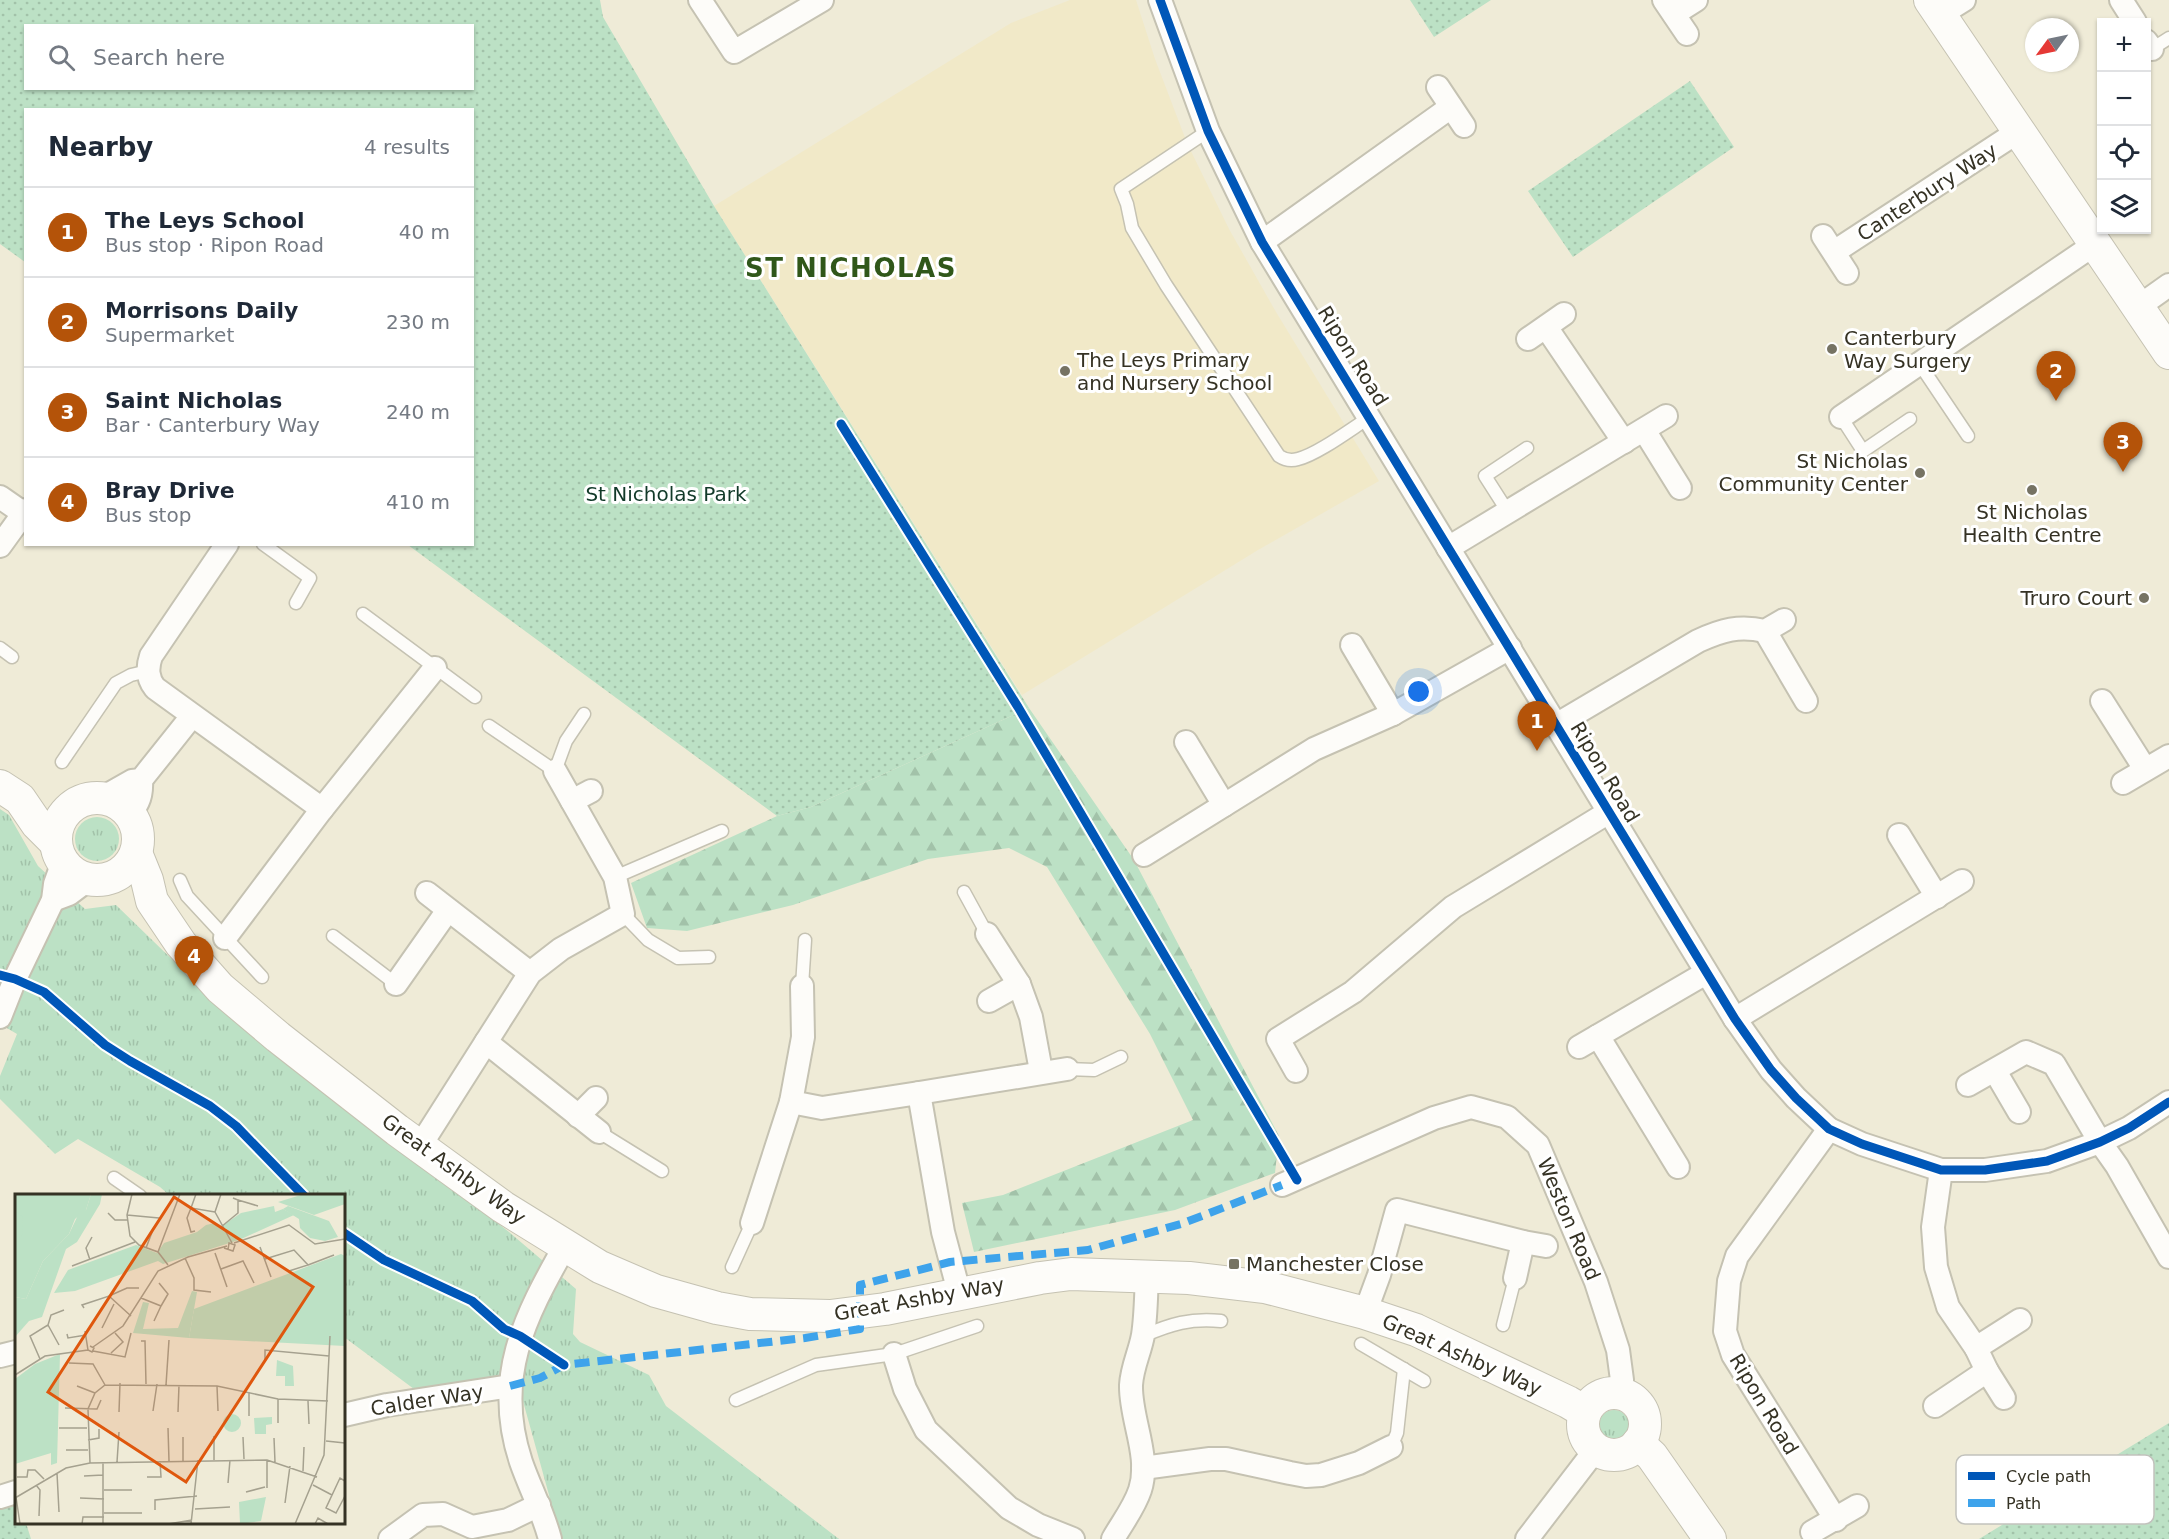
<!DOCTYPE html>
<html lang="en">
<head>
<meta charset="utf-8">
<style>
	body { margin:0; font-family:"DejaVu Sans",sans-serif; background:#f2f2f3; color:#1f2937 }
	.controls { position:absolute; right:18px; top:18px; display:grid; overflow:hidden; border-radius:0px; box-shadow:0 2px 4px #0004 }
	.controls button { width:54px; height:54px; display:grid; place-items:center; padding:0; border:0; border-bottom:2px solid #e0e1e3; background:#fff; color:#1f2937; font:30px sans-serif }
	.compass { position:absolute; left:2025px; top:18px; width:54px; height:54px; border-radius:50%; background:#fff; box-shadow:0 2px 4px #0004; rotate:237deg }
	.you { position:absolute; left:1419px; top:692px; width:21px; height:21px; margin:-15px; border:4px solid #fff; border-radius:50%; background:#1a73e8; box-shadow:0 0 0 9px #1a73e833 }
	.badge { display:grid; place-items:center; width:39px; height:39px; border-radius:50%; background:#b45309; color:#fff; font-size:20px; font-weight:700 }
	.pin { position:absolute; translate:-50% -50px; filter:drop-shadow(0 2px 3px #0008) }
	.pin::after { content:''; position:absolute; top:32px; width:21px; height:18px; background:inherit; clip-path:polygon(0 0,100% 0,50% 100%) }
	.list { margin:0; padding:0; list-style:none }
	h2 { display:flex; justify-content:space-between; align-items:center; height:78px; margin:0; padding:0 24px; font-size:26px }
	h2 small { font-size:20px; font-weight:400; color:#747a83 }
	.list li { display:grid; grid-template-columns:39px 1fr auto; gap:18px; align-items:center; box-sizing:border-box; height:90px; padding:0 24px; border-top:2px solid #e0e1e3 }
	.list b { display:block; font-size:22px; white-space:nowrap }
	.list p { margin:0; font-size:20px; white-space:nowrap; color:#747a83 }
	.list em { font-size:20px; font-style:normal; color:#747a83 }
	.icon { flex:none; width:33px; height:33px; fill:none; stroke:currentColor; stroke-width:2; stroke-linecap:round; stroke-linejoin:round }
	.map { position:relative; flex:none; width:2169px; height:1539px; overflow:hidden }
	.search { position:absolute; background:#fff; box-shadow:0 2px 4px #0004; left:24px; top:24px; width:450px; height:66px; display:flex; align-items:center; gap:15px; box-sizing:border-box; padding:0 21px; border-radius:0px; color:#747a83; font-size:22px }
	.panel { position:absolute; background:#fff; box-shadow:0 2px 4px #0004; left:24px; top:108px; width:450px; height:438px; border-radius:0px }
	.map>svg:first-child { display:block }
	.built { fill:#f1e9c8 }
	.grass { fill:url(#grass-tufts) }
	.forest { fill:url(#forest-firs) }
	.park { fill:url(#park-dots); fill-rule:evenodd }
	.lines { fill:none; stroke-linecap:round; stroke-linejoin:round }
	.lane-casing { stroke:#c5c2b2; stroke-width:15 }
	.street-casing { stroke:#c5c2b2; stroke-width:26 }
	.secondary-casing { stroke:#c5c2b2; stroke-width:34 }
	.lane { stroke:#fdfcf9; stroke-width:12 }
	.street { stroke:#fdfcf9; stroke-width:22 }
	.secondary { stroke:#fdfcf9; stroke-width:32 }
	.quiet { stroke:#3ea3eb; stroke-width:8; stroke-dasharray:15 8; stroke-linecap:butt }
	.cycleway-casing { stroke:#fff; stroke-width:13 }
	.cycleway { stroke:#0057b8; stroke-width:9 }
	.poi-dot { fill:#767363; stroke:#fff; stroke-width:2 }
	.labels { text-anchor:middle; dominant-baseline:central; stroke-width:6; stroke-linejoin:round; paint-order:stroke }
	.street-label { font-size:20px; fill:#353224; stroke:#fff }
	.poi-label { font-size:20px; fill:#353224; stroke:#fff; text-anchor:start }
	.park-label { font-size:20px; fill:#123a29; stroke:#fff }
	.district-label { font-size:26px; font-weight:bold; letter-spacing:1.5px; fill:#30571a; stroke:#fff }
	.inset-road { fill:none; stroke:#a5a18f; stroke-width:1.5 }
	.view { fill:#df570d; fill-opacity:0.15; stroke:#df570d; stroke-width:3 }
	.inset-edge { fill:none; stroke:#353224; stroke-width:3 }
	.key { fill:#fff; stroke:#c2c2bd; stroke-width:1.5 }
	.key-label { font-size:16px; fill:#353224 }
</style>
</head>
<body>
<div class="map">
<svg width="2169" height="1539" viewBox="0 0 2169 1539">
	<defs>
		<pattern id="grass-tufts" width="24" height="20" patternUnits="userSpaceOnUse" patternTransform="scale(1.5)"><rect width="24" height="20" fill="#bce1c5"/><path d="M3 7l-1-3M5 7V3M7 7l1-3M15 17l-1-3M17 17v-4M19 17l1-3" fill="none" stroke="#a2c2a9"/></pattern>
		<pattern id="forest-firs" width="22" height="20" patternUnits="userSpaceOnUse" patternTransform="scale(1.5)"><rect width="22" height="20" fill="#bce1c5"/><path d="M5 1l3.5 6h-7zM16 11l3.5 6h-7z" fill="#a2c2a9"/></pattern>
		<pattern id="park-dots" width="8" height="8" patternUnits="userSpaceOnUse" patternTransform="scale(1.5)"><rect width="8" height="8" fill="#bce1c5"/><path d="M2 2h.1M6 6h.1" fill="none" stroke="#a2c2a9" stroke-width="1.8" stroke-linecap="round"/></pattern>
	</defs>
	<rect width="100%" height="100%" fill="#efebd7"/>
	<!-- built -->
	<path class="built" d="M1070,0h66l19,59 32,84 42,86 47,83 103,169 -121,69 -236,145 -308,-489 297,-183z"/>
	<!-- grass -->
	<g class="grass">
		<path d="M0,809l9,6 29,51 47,43 31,-4 102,99 291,228 67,57 -3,45 7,8 69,33 17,31 173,133h-281l-9,-44 -28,-101 -43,6 -64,-11 -70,-52v-141l-175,-1 -9,-8 -82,-48 -23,15 -55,-55v-23l17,-42 -17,-10z"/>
		<circle cx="97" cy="839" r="22"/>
		<circle cx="1614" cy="1425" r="15"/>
	</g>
	<!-- forest -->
	<path class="forest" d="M1029,708l105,152 145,276 -4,37 -100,37 -201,42 -12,-49 41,-8 190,-75 -43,-86 -103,-167 -38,-19 -81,11 -135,46 -106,26 -40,-3 -16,-45 146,-67 34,-9z"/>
	<!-- park -->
	<g class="park">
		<path d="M0,0h600l3,17 111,189 315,502 -218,99 -34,9 -369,-271 64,-1v-434h-446l-1,152 -25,-18zM26,26h446v62h-446z"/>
		<path d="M1410,0h81l-57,37z"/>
		<path d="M1690,81l44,66 -161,110 -45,-66z"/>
		<path d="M2169,1423v116h-190z"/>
		<path d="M16,1501v21l10,1 5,16h-31v-34z"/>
	</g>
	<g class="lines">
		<!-- lane casing -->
		<g class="lane-casing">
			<g id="lane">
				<path d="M2147,52l22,-14"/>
				<path d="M1208,131l-87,58 6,15 5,24 34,57 113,171c6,4 12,5 19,3 20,-5 53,-30 72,-42"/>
				<path d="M1919,363l49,73"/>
				<path d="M1841,417l22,34 47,-32"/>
				<path d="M1508,512l-23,-36 42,-28"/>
				<path d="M263,544l47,34 -14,25"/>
				<path d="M363,614l112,83"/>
				<path d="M0,648l12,9"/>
				<path d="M489,726l66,45 11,-30 18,-27"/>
				<path d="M62,762l54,-79 15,-8 17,-4"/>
				<path d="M615,877l107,-46"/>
				<path d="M180,880l7,16 75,81"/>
				<path d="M964,892l23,42"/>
				<path d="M623,914l25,26 30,18 31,-1"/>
				<path d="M333,936l63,48"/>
				<path d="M802,986l3,-46"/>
				<path d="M1067,1069l27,1 27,-13"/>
				<path d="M599,1132l63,39"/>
				<path d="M114,1178l26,18"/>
				<path d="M732,1267l20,-44"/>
				<path d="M1503,1325l12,-47"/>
				<path d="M1143,1336c28,-12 47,-18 78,-15"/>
				<path d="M1361,1344l63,37"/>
				<path d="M736,1400l80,-35 78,-11 83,-28"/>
				<path d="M1391,1447l6,-14 7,-64"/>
			</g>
		</g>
		<!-- street casing -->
		<g class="street-casing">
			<g id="street">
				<path d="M700,0l34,52 88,-52"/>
				<path d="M1160,0l48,131 54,111 473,777 36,51 25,28 33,31 33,15 79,26h44l62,-9 53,-19 29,-14 40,-26"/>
				<path d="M1664,0l23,34"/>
				<path d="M2121,0l14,22"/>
				<path d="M1674,14l22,-14"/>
				<path d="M1940,15l24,-15"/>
				<path d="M2146,41l6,8"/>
				<path d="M1438,87l26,39"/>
				<path d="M1823,236l24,37"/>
				<path d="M1262,242l189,-135"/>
				<path d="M1834,252l185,-121"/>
				<path d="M2138,307l31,-22"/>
				<path d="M1546,327l78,115"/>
				<path d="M1528,339l36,-25"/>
				<path d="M1841,417l254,-173"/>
				<path d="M1644,430l36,58"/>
				<path d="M0,497l23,16"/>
				<path d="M227,544l-76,112c-4,12 -4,22 4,32l167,121"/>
				<path d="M0,546l26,-36"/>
				<path d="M1448,548l218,-132"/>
				<path d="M1765,631l41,70"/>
				<path d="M1352,645l41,69"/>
				<path d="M2102,701l43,68"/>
				<path d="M1556,725l142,-84c24,-11 41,-16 67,-10l19,-11"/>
				<path d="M1186,742l38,63"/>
				<path d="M2123,783l46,-27"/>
				<path d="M102,798l30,-17 9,-1 51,-64"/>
				<path d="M572,801l19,-10"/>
				<path d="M130,814c9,-11 12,-20 11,-34"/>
				<path d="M1899,835l38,62"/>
				<path d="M1144,855l170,-106 79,-35 117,-66"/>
				<path d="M427,893l103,80"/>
				<path d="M53,900l16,-6 20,-15"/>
				<path d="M987,934l32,50 12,33 10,54"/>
				<path d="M225,938l97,-129 113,-141"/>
				<path d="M396,984l52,-74"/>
				<path d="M989,1001l30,-17"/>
				<path d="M0,1017l15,-38 38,-79 2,-16 8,-22"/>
				<path d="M1735,1019l227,-138"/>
				<path d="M1598,1036l80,131"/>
				<path d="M486,1042l113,90"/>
				<path d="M1579,1047l127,-74"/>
				<path d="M1296,1071l-18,-32 75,-47 100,-85 156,-95"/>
				<path d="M1995,1071l24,41"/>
				<path d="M1968,1085l58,-33 28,12 46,78 17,24 52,91"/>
				<path d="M791,1102l12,-65 -1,-51"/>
				<path d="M578,1116l18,-18"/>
				<path d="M1829,1129l-92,127 -8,25 -4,50 8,24 103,165"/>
				<path d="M420,1146l110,-173 31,-24 62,-35 -8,-37 -60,-106"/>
				<path d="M1941,1170l-8,57 3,40 12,40 28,41"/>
				<path d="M1282,1185l152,-67 37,-11 36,10 31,28 58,137 22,68 4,30 -1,14"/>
				<path d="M752,1223l39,-121 31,6 97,-15"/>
				<path d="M1515,1278l8,-36"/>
				<path d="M959,1292l-16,-60 -24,-139 148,-24"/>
				<path d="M1365,1313l14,-38 18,-65 126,32 23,4"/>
				<path d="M894,1354l11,35 21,41 83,78 29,17 35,14"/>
				<path d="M0,1356l16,-4"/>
				<path d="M1987,1371l17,27"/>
				<path d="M1935,1406l52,-35 -11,-23 44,-28"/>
				<path d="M344,1415l43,-10 123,-19"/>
				<path d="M1143,1468l67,-9h16l64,14 16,3 15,-1 38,-12 32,-16"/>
				<path d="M0,1497l16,-5"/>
				<path d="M1812,1532l45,-26"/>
				<path d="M390,1539l33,-24 20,-1 29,13 36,-7 31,-15"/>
				<path d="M550,1539c-7,-27 -20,-51 -29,-77 -28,-84 3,-144 44,-216"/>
				<path d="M1113,1539c9,-16 21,-31 27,-49 11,-34 -10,-71 -9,-105 1,-18 9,-33 12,-50 3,-19 3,-40 4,-60"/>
				<path d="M1527,1539l69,-90"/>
			</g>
		</g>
		<!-- secondary casing -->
		<g class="secondary-casing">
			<g id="secondary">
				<path d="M1930,0l239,353"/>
				<path d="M0,786l20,13 17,25 19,19"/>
				<circle cx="97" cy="839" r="41"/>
				<path d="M136,853l11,27 5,21 29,43 39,44 58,49 119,93 106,77 97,60 56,24 61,17 33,6 80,2 55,-7 155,-31 31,-4 118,4 76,9 100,26 51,17 152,72 17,10"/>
				<circle cx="1614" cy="1424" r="31"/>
				<path d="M1638,1443l14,13 58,83"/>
			</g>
		</g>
		<!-- lane -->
		<use href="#lane" class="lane"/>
		<!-- street -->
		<use href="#street" class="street"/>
		<!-- secondary -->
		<use href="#secondary" class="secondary"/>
		<!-- quiet -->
		<path class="quiet" d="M510,1386l30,-8 24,-13 241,-27 55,-9v-44l90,-23 138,-12 93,-26 101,-39"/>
		<!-- cycleway casing -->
		<g class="cycleway-casing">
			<g id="cycleway">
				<path d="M1160,0l48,131 54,111 473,777 36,51 25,28 33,31 33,15 79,26h44l62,-9 53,-19 29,-14 40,-26"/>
				<path d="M841,424l177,283 279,473"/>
				<path d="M0,975l15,4 29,13 61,53 25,16 80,45 26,20 68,70"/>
				<path d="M344,1233l40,27 88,41 32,28 16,7 44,29"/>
			</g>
		</g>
		<!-- cycleway -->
		<use href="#cycleway" class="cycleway"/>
	</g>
	<!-- markers -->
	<g class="poi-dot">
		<circle cx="1832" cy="349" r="6"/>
		<circle cx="1065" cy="371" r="6"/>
		<circle cx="1920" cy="473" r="6"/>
		<circle cx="2032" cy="490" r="6"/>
		<circle cx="2144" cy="598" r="6"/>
		<rect x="1228" y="1258" width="12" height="12" rx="3"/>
	</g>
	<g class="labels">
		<!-- street labels -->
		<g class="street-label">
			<text transform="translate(1927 192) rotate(-33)">Canterbury Way</text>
			<text transform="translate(1353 356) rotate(58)">Ripon Road</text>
			<text transform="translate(1605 772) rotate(59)">Ripon Road</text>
			<text transform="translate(454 1169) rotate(36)">Great Ashby Way</text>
			<text transform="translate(1569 1219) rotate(67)">Weston Road</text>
			<text transform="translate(919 1299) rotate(-10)">Great Ashby Way</text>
			<text transform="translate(1462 1355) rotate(24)">Great Ashby Way</text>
			<text transform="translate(427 1400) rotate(-9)">Calder Way</text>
			<text transform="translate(1764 1404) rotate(59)">Ripon Road</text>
		</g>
		<!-- poi labels -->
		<g class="poi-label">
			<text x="1844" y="338">Canterbury<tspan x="1844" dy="23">Way Surgery</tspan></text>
			<text x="1077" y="360">The Leys Primary<tspan x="1077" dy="23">and Nursery School</tspan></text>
			<text x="1908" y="461" text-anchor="end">St Nicholas<tspan x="1908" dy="23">Community Center</tspan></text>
			<text x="2032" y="512" text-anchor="middle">St Nicholas<tspan x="2032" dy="23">Health Centre</tspan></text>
			<text x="2132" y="598" text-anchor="end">Truro Court</text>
			<text x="1246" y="1264">Manchester Close</text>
		</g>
		<!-- park labels -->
		<g class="park-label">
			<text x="666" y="494">St Nicholas Park</text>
		</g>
		<!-- district labels -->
		<g class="district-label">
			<text x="851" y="268">ST NICHOLAS</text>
		</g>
	</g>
	<!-- overview -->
	<g transform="translate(15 1194)">
		<rect width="330" height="330" fill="#efebd7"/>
		<path d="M0,0h76l-5,16 -11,9 -6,15 -26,27 -17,38 -11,-2zM289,0h41v10l-31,11 -36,-13zM259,12l1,6 8,-3 11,6 -55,25 -76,24 -5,-3 -83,30 -21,2 14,-23 68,-25 21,8 7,-10 33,-11 9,-7 9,-2 4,5 22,-15z" fill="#bce1c5"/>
		<path d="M76,0h11l-2,10 -23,38 -11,7 -24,68 -13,4 -14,16v-40l11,2 17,-38 26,-27 11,-23 6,-1zM273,12l41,15 9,16 -13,4 -15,-3 -10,-10 -1,-9 -16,-10zM0,17l8,6 -1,18 -7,9zM177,97l5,1 -8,46 -56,-5 10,-31 6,1 -6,26 35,-1z" fill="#bce1c5"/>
		<path d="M326,60l4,2v90l-156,-8 5,-29zM45,160l-3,109 -6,2v-12l-36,11v-85l20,-15zM262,166l16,6 1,20h-9v-10h-9zM208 229a9 9 0 1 1 18 0a9 9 0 1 1-18 0ZM257,223v7l-6,1v9h-11l-1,-16zM251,303l-5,24 -21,3 -1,-22z" fill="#bce1c5"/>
		<path class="inset-road" d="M117,0l-5,21 3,21 9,9 19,7 10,13M181,0l-5,14 24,4M206,0l-6,18 17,31M223,6l20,6M176,14l-4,10 4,14 4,-1M93,19l7,7h12M112,21l32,3M206,33l17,-14v-13l-5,-2M219,49l55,-18 26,19 30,-5M245,53l11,30M131,54l8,-21M209,54l9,3 2,-6 -6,-2 -1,7M143,58l22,-58M200,59l12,34M170,64l9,20v12l17,2M250,65l29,-9 14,15 -19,6M75,66l-4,-12 6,-11M293,71l26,-10M57,72l63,-24M206,75l22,-8 11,22M144,89l9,11 -7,12M94,102l18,-8h12M126,104l20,8 -7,15M69,114l-2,-3 27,-9 22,20M33,131l11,20M87,134l12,-24M70,137l3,19 4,2 2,-4 -4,-2M52,140l1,4 18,-3M126,147h4l1,43M78,153l30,-21 35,-55 30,-14 39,-11M78,157l32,6 6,-24M96,159l12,-11 -8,-9M25,165l-10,-23 18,-11 3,-10 13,-5M250,167v-11l64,6M54,169l24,1 12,21M0,181l30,-19 43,-6M151,191l3,-45M62,192l18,7M202,192l1,25M263,205v24M293,207l1,23M50,214l32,1 4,-9M138,217l4,-27M104,218l1,-29M163,218l1,-27M234,222v-24M44,234h28M153,234l1,33M199,242v24M168,243v24M228,243l1,22M259,244l1,24M73,246l11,-2v-9M311,247l19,2M51,256h22M102,268l2,-30M75,269l-2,-54 7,-16 10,-8 112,1 61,13 50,2M288,277l1,-24M42,279l2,39M69,282l19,-1M2,283h10l1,-7h7l9,9M132,283h14l-1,-16M330,287l-5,-3 -14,30 10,5 9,-17M213,289l2,-23M21,291l4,5 -1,26M298,291l19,10M252,294v-28M89,296h28M231,298l19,-5M1,303l4,27M0,304l51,-30 24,-5 177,-3 50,17M65,304l24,1M270,309l5,-37M180,315l35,-2M140,316v-10l42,-4M89,319h38M67,330l1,-7h21M88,330v-62M153,330l24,-4M176,330l7,-64M280,330l29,-69 6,-119M300,330l3,-6 10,6"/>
		<path class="view" d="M159,3l139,90 -127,195 -138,-90z"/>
		<rect width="330" height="330" class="inset-edge"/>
	</g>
	<!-- legend -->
	<rect x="1956" y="1455" width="198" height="69" rx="9" class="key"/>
	<rect x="1968" y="1472" width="27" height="8" fill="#0057b8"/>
	<rect x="1968" y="1499" width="27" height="8" fill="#3ea3eb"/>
	<g class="key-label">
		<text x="2006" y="1482">Cycle path</text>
		<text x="2006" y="1509">Path</text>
	</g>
</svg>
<div class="controls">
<button>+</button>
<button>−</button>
<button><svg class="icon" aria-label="locate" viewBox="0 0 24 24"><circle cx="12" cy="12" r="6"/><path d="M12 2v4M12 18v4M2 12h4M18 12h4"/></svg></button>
<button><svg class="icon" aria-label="layers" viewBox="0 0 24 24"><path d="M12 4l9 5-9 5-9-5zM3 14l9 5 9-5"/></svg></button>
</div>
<svg class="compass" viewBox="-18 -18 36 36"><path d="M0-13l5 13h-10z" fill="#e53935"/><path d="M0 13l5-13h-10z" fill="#747a83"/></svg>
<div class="you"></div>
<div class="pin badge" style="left:1537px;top:751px">1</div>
<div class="pin badge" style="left:2056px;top:401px">2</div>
<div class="pin badge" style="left:2123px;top:472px">3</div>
<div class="pin badge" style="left:194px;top:986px">4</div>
<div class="search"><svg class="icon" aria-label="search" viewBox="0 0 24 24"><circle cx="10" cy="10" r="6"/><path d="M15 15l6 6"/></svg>Search here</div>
<section class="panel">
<h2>Nearby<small>4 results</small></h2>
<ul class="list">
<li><span class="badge">1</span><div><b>The Leys School</b><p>Bus stop · Ripon Road</p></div><em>40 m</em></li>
<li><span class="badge">2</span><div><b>Morrisons Daily</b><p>Supermarket</p></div><em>230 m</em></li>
<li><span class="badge">3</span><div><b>Saint Nicholas</b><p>Bar · Canterbury Way</p></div><em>240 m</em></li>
<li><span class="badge">4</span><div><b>Bray Drive</b><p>Bus stop</p></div><em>410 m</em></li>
</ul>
</section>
</div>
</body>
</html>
